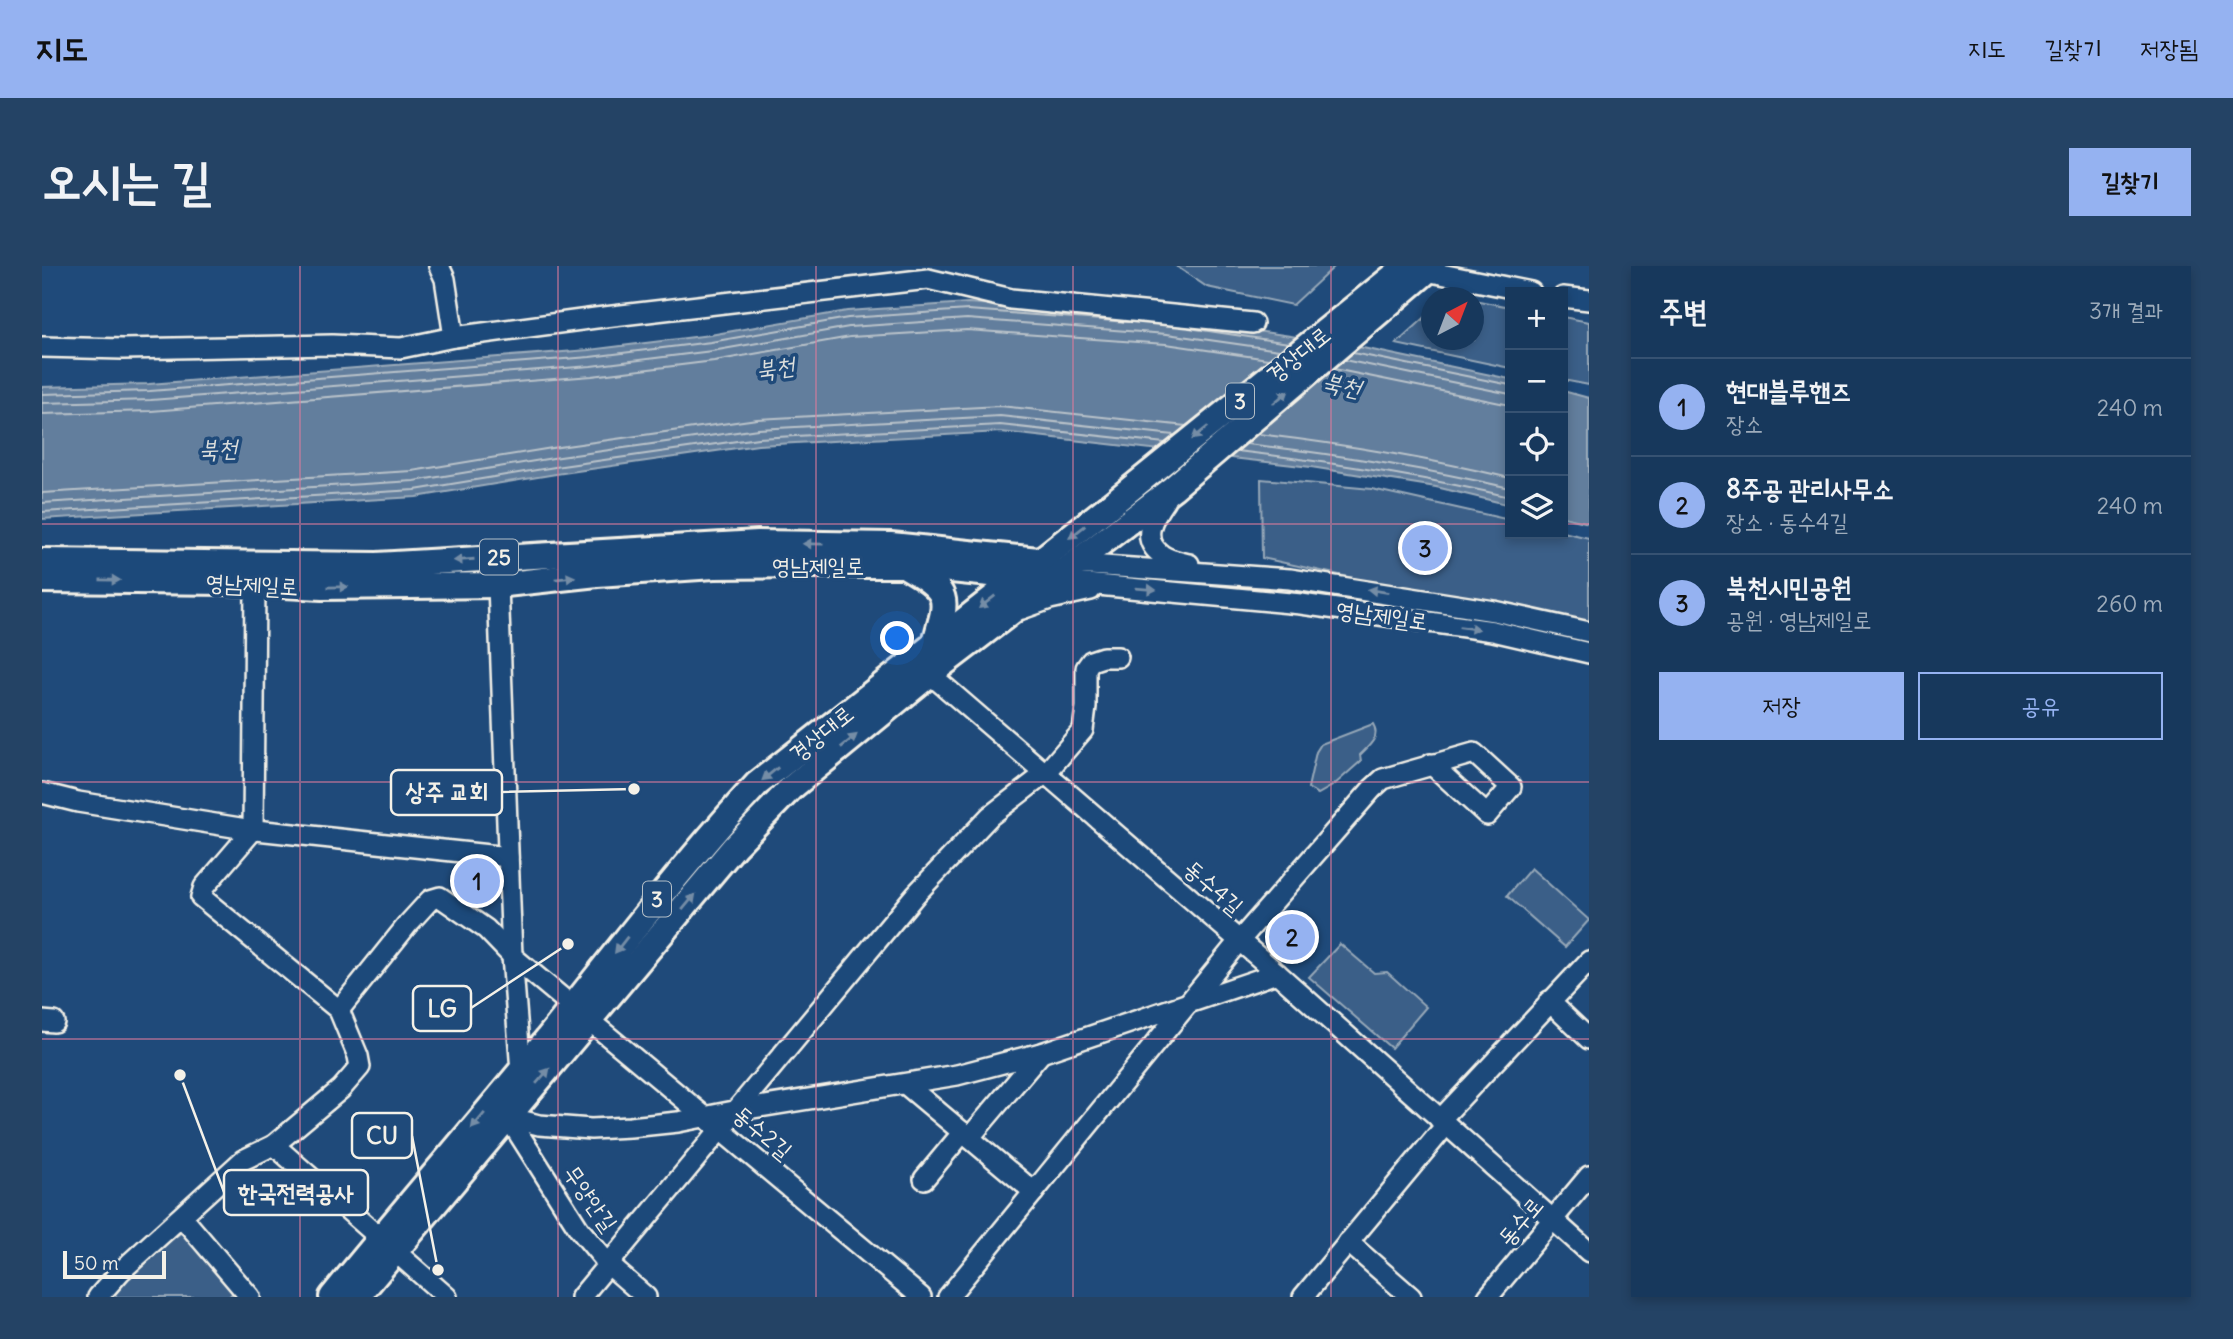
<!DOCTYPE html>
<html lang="ko">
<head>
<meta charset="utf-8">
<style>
	body { margin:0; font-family:Delius,"Poor Story",sans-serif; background:#244365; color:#f1f3f6 }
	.controls { position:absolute; right:21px; top:21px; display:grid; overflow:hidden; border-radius:0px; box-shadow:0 4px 10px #0003 }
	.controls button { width:63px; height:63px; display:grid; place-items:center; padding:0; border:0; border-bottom:2px solid #365272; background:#17385c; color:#f1f3f6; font:35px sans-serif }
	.compass { position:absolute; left:1379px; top:21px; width:63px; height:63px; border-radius:50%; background:#17385c; box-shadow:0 4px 10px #0003; rotate:42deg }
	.scale { position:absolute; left:21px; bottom:18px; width:103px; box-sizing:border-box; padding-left:7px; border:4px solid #f4f1e8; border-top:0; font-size:19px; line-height:24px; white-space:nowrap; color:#f4f1e8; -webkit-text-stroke:5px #1f4a7a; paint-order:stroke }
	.you { position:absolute; left:856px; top:373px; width:24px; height:24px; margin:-18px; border:5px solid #fff; border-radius:50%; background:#1a73e8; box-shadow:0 0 0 10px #1a73e833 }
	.badge { display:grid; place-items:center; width:46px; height:46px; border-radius:50%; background:#95b2f1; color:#111; font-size:23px; font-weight:700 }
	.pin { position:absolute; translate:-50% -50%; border:4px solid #fff; box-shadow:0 2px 7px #0006 }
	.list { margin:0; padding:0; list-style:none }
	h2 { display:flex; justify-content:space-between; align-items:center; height:91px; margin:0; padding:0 28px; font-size:30px }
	h2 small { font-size:23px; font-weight:400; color:#9eacbb }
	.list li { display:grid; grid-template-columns:46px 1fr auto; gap:21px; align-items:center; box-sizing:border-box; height:98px; padding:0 28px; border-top:2px solid #365272 }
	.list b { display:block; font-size:26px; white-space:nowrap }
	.list p { margin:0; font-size:23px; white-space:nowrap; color:#9eacbb }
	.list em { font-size:23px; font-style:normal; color:#9eacbb }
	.actions { display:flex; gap:14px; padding:21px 28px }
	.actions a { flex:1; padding:16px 0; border:2px solid #95b2f1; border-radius:0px; text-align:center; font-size:24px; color:#95b2f1 }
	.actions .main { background:#95b2f1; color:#111 }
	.icon { flex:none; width:38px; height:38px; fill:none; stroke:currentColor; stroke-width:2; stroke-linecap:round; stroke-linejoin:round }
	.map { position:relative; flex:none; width:1547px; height:1031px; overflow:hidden; border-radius:0px }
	header { display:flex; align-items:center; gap:42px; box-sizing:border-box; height:98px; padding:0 35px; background:#95b2f1; color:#111 }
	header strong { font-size:33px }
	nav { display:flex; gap:38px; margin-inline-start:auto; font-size:24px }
	.intro { display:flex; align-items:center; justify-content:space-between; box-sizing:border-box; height:168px; padding:0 42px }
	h1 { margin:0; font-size:49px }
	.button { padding:18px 32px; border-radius:0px; background:#95b2f1; color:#111; font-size:24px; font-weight:700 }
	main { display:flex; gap:42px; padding:0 42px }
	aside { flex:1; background:#17385c; border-radius:0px; box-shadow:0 4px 10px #0003 }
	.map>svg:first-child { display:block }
	.green { fill:#3a5f88; stroke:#97a8b8; stroke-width:2 }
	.water { fill:#627e9d; stroke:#9cacbb; stroke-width:2 }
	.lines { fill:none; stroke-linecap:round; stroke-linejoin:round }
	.shore { stroke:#bac3ca; stroke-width:2 }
	.minor-casing { stroke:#f4f1e8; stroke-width:24 }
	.major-casing { stroke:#f4f1e8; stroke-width:30 }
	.minor { stroke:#1f4a7a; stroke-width:19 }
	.major { stroke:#1f4a7a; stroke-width:24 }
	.oneway { fill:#748da6 }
	.grid { fill:none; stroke:#d87a9a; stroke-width:2; stroke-opacity:0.55 }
	.labels { text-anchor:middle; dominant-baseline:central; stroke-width:7; stroke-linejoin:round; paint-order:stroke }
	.shield { fill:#1f4a7a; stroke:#b4bfc7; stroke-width:2 }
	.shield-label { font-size:21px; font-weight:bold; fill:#f4f1e8 }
	.street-label { font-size:23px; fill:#f4f1e8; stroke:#1f4a7a }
	.water-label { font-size:24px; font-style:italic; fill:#dee0dd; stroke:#1f4a7a }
	.leader { fill:none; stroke:#f4f1e8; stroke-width:2.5 }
	.callout-dot { fill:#f4f1e8; stroke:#1f4a7a; stroke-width:2.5 }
	.callout { fill:#1f4a7a; stroke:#f4f1e8; stroke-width:2.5 }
	.callout-label { font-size:24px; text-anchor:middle; font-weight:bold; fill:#f4f1e8 }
</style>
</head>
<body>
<header>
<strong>지도</strong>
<nav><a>지도</a><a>길찾기</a><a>저장됨</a></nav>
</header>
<div class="intro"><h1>오시는 길</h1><a class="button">길찾기</a></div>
<main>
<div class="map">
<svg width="1547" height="1031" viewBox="0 0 1547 1031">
	<rect width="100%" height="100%" fill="#1f4a7a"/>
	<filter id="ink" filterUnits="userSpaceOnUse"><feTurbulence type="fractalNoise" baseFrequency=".0143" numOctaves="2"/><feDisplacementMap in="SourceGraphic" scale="14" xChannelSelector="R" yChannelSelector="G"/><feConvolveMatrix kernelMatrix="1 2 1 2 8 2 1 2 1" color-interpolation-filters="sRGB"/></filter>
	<g filter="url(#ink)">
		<!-- green -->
		<g class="green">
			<path d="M1134,0h159l-42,39 -86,-18z"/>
			<path d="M1432,34l36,7v61l-114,-24 35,-32 1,28h42z"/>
			<path d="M1521,51l26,5v63l-26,-5z"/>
			<path d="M1219,213l111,10 138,31v14l53,-2 26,6v92l-327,-72z"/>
			<path d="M1331,458c8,13 -4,22 -13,31l1,6 -27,24 -16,9 -10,-6 8,-36 5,-8z"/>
			<path d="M1489,602l58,52 -24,27 -58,-51z"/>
			<path d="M1298,678l34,29 13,-1 39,35 -35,41 -82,-71z"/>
			<path d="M142,965l51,59 -6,7h-112l-4,-4 37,-39z"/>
		</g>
		<!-- water -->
		<g class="water">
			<path d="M926,37l201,15 175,26 166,35v126l-74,-18 -125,-20 -310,-35 -243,13 -202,29 -140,23 -374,22v-132l107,-3 440,-34 121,-15 137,-24z"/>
			<path d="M1521,125l26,7v125l-26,-6z"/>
		</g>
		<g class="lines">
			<!-- shore -->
			<g class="shore">
				<path d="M1147,62l100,15"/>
				<path d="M1311,87l157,32"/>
				<path d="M1302,94l166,34"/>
				<path d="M1292,103l176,36"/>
				<path d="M0,128l108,-3 440,-34 121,-15 137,-24 120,-8 160,12"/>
				<path d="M0,137l109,-3 440,-34 121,-15 137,-24 118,-8 200,15 112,16"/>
				<path d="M0,148l109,-3 441,-35 122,-15 136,-24 117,-7 199,14 102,15"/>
				<path d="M1216,168c85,10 169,24 252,44"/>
				<path d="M1205,178c89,10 176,24 263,44"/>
				<path d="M1195,185c93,11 183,25 273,46"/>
				<path d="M0,227l370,-22 140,-23 205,-29 243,-13 186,20"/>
				<path d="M0,237l372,-22 139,-23 205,-29 242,-13 174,19"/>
				<path d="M0,246l373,-22 140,-23 203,-29 242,-13 165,18"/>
			</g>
			<!-- minor casing -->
			<g class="minor-casing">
				<g id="minor">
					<path d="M397,0l6,13 9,58"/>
					<path d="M1375,0l9,5 105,21"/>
					<path d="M1521,31l26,3"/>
					<path d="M0,81l81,2 209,-4 69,3 53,-11 142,-19 332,-39 83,20 242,24"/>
					<path d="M1123,234c-12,17 -26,39 -3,55 7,5 19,7 27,9"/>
					<path d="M1033,298l215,15 204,32 95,21"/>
					<path d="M1012,315l247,23 192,27 96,22"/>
					<path d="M213,318l-2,246 -49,57 -3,10 138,113"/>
					<path d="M456,319l14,371 9,115"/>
					<path d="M980,343l28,-10 41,-9"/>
					<path d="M888,408l347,299 312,279"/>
					<path d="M0,527l36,9 168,27 262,28"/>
					<path d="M1507,735l40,38"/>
					<path d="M0,755l12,1"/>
					<path d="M863,818l129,108"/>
					<path d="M466,851l31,8 52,4 39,-2 48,-5 56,-11 223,-36 84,-22 236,-80"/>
					<path d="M466,851l71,112 29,35 38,33"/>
					<path d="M1398,854l149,-159"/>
					<path d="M928,871l71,-84"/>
					<path d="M232,879l173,152"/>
					<path d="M882,913l39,-47"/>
					<path d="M140,951l68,80"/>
					<path d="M1306,976l63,55"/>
					<path d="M56,1031l22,-25 123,-112 31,-15 67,-56 19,-22 -2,-11 -19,-46 69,-86 22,-24 10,-3 46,32 26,27 409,341"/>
					<path d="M539,1031l335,-403 74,-78 56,-43 37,-43 3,-23v-39l5,-7 12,-4h15"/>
					<path d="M906,1031l291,-356 133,-152 11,-10 91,-26 37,34 -24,28 -56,-51"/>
					<path d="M1261,1031l143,-172"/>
					<path d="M1446,1031l101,-121"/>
				</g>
			</g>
			<!-- major casing -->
			<g class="major-casing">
				<g id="major">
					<path d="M0,295l335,4 381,-22 133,2 157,16"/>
					<path d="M867,302c42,24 39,31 26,74"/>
					<path d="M0,314l185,2 95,5 176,-2 99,-11 117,-8 94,-1h94l127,13"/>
					<path d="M290,1031c71,-87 144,-171 215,-258 69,-86 135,-174 210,-255l356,-281 293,-237"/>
					<path d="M315,1031l377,-450 57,-59 139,-114 243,-186 260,-222"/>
				</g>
			</g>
			<!-- minor -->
			<use href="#minor" class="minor"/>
			<!-- major -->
			<use href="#major" class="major"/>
		</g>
		<!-- one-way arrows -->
		<defs><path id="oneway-solid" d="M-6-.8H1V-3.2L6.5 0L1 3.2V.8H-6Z" transform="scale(1.75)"/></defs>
		<g class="oneway">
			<use href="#oneway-solid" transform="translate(1239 131) rotate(-40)"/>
			<use href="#oneway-solid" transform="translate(1158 167) rotate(141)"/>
			<use href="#oneway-solid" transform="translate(1035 266) rotate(142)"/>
			<use href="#oneway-solid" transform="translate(771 278) rotate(-179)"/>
			<use href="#oneway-solid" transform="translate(422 294) rotate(176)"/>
			<use href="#oneway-solid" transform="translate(523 312) rotate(-6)"/>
			<use href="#oneway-solid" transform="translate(68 314) rotate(1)"/>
			<use href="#oneway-solid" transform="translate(296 321) rotate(-1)"/>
			<use href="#oneway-solid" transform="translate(1104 323) rotate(5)"/>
			<use href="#oneway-solid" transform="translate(1336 325) rotate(-171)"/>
			<use href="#oneway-solid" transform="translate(945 336) rotate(142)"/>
			<use href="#oneway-solid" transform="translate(1427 362) rotate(8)"/>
			<use href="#oneway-solid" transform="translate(807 475) rotate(-39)"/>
			<use href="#oneway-solid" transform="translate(728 508) rotate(141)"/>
			<use href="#oneway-solid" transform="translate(647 636) rotate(-50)"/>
			<use href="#oneway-solid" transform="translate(579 679) rotate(128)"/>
			<use href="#oneway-solid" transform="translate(501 810) rotate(-49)"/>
			<use href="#oneway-solid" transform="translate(436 855) rotate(130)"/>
		</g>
	</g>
	<!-- grid -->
	<path class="grid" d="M258,0v1031M516,0v1031M774,0v1031M1031,0v1031M1289,0v1031M0,258h1468M1521,258h26M0,516h1547M0,773h1547"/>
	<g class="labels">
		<!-- shield labels -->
		<g class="shield">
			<rect x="1184" y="117.5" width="28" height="35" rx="5"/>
			<rect x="438" y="273.5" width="38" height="35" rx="5"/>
			<rect x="601" y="615.5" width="28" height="35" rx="5"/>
		</g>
		<g class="shield-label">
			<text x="1198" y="135">3</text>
			<text x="457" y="291">25</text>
			<text x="615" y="633">3</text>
		</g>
		<!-- street labels -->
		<g class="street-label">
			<text transform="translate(1256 88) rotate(-39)">경상대로</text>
			<text x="776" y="299">영남제일로</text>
			<text transform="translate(210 318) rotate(3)">영남제일로</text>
			<text transform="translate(1340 349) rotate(8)">영남제일로</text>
			<text transform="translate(779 467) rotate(-39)">경상대로</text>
			<text transform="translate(1172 621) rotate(41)">동수4길</text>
			<text transform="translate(721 866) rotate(40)">동수2길</text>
			<text transform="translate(549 932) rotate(55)">무양안길</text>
			<text transform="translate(1478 955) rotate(-50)">동수로</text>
		</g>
		<!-- water labels -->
		<g class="water-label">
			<text transform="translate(733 101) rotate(-8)">북천</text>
			<text transform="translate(1300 118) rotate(13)">북천</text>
			<text transform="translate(176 182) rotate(-2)">북천</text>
		</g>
	</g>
	<!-- callouts -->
	<path class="leader" d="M592 523L460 526M526 678L429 742M396 1004L370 870M138 809L182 926"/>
	<g class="callout-dot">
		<circle cx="592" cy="523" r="7"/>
		<circle cx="526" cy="678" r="7"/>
		<circle cx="396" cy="1004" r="7"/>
		<circle cx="138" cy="809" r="7"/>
	</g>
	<g class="callout">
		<rect x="349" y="504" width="111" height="45" rx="7"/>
		<rect x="371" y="720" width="58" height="45" rx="7"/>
		<rect x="310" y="847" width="60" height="45" rx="7"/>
		<rect x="182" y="904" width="144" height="45" rx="7"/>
	</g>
	<g class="callout-label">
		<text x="405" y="534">상주 교회</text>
		<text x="400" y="751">LG</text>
		<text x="340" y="878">CU</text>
		<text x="254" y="935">한국전력공사</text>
	</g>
</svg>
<div class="controls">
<button>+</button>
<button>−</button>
<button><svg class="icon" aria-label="locate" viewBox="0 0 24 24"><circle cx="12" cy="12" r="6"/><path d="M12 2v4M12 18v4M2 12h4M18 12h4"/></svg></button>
<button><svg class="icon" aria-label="layers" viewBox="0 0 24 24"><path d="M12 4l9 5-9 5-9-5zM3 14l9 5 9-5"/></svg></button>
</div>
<svg class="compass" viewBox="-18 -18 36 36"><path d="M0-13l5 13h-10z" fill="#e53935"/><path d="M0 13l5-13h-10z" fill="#9eacbb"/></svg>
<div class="scale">50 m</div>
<div class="you"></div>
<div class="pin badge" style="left:435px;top:615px">1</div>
<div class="pin badge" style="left:1250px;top:671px">2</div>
<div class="pin badge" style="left:1383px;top:282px">3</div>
</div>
<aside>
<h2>주변<small>3개 결과</small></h2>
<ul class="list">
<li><span class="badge">1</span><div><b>현대블루핸즈</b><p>장소</p></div><em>240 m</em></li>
<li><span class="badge">2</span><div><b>8주공 관리사무소</b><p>장소 · 동수4길</p></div><em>240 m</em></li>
<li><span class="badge">3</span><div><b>북천시민공원</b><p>공원 · 영남제일로</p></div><em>260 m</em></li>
</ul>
<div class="actions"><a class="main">저장</a><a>공유</a></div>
</aside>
</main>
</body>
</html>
